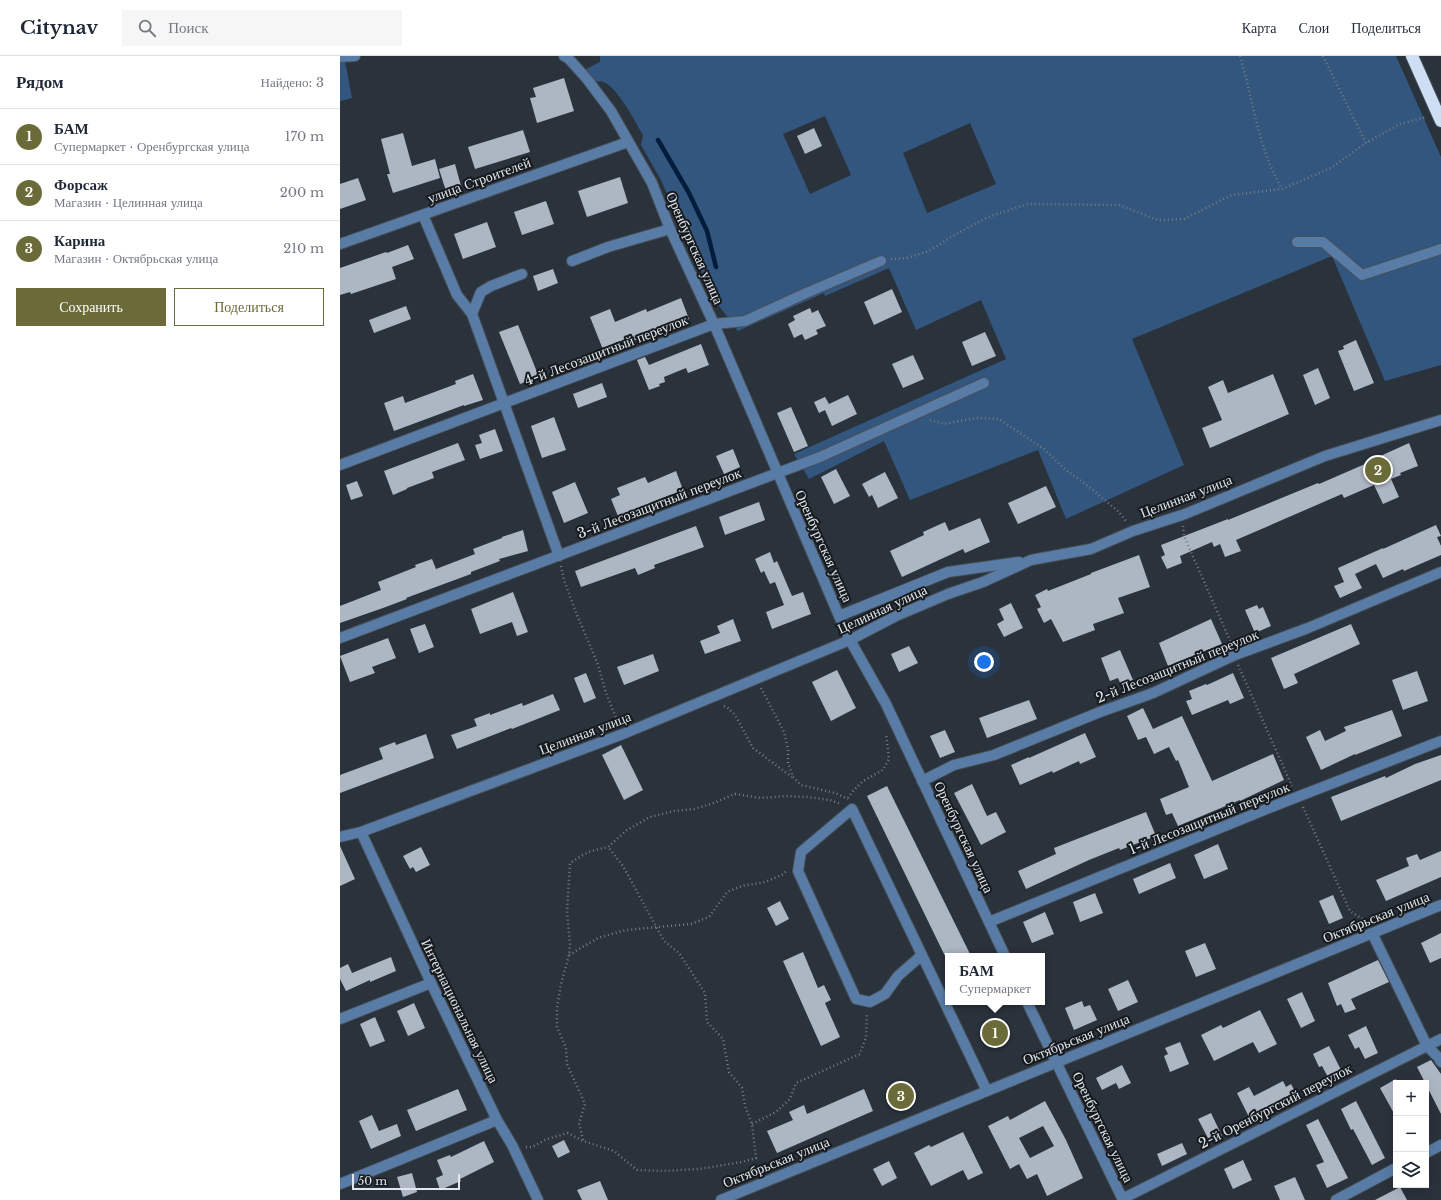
<!DOCTYPE html>
<html lang="ru">
<head>
<meta charset="utf-8">
<style>
	body { margin:0; font-family:"Libre Baskerville",serif; background:#f6f6f7; color:#1f2937 }
	.controls { position:absolute; right:12px; bottom:12px; display:grid; overflow:hidden; border-radius:0px; box-shadow:0 4px 16px #0002 }
	.controls button { width:36px; height:36px; display:grid; place-items:center; padding:0; border:0; border-bottom:1px solid #e0e1e3; background:#fff; color:#1f2937; font:20px sans-serif }
	.scale { position:absolute; left:12px; bottom:10px; width:108px; box-sizing:border-box; padding-left:4px; border:2px solid #e2e7ed; border-top:0; font-size:11px; line-height:14px; white-space:nowrap; color:#e2e7ed; -webkit-text-stroke:3px #161a1e; paint-order:stroke }
	.you { position:absolute; left:644px; top:606px; width:14px; height:14px; margin:-10px; border:3px solid #fff; border-radius:50%; background:#1a73e8; box-shadow:0 0 0 6px #1a73e833 }
	.badge { display:grid; place-items:center; width:26px; height:26px; border-radius:50%; background:#6b6b39; color:#fff; font-size:13px; font-weight:700 }
	.pin { position:absolute; translate:-50% -50%; border:2px solid #fff; box-shadow:0 1px 4px #0006 }
	.popup { position:absolute; left:605px; top:897px; width:100px; height:52px; box-sizing:border-box; display:grid; place-content:center; border-radius:0px; background:#fff; filter:drop-shadow(0 1px 3px #0005); font-size:13px; white-space:nowrap; color:#747a83 }
	.popup b { font-size:15px; color:#1f2937 }
	.popup::after { content:''; position:absolute; left:50%; top:100%; margin-left:-8px; border:8px solid transparent; border-top-color:#fff }
	.list { margin:0; padding:0; list-style:none }
	h2 { display:flex; justify-content:space-between; align-items:center; height:52px; margin:0; padding:0 16px; font-size:17px }
	h2 small { font-size:13px; font-weight:400; color:#747a83 }
	.list li { display:grid; grid-template-columns:26px 1fr auto; gap:12px; align-items:center; box-sizing:border-box; height:56px; padding:0 16px; border-top:1px solid #e0e1e3 }
	.list b { display:block; font-size:15px; white-space:nowrap }
	.list p { margin:0; font-size:13px; white-space:nowrap; color:#747a83 }
	.list em { font-size:13px; font-style:normal; color:#747a83 }
	.actions { display:flex; gap:8px; padding:12px 16px }
	.actions a { flex:1; padding:9px 0; border:1px solid #6b6b39; border-radius:0px; text-align:center; font-size:14px; color:#6b6b39 }
	.actions .main { background:#6b6b39; color:#fff }
	.icon { flex:none; width:22px; height:22px; fill:none; stroke:currentColor; stroke-width:2; stroke-linecap:round; stroke-linejoin:round }
	.map { position:relative; flex:none; width:1101px; height:1144px; overflow:hidden }
	header { display:flex; align-items:center; gap:24px; box-sizing:border-box; height:56px; padding:0 20px; background:#fff; border-bottom:1px solid #e0e1e3 }
	header strong { font-size:19px }
	nav { display:flex; gap:22px; margin-inline-start:auto; font-size:14px }
	.search { width:280px; height:36px; background:#f6f6f7; display:flex; align-items:center; gap:10px; box-sizing:border-box; padding:0 14px; border-radius:0px; color:#747a83; font-size:15px }
	main { display:flex }
	aside { flex:1; background:#fff }
	.map>svg:first-child { display:block }
	.green { fill:#33567e; fill-rule:evenodd }
	.lines { fill:none; stroke-linecap:round; stroke-linejoin:round }
	.stream { stroke:#021d3b; stroke-width:4.5 }
	.building { fill:#adb7c3; fill-rule:evenodd }
	.minor-casing { stroke:#474f58; stroke-width:12 }
	.highway-casing { stroke:#474f58; stroke-width:14 }
	.path { stroke:#757c84; stroke-width:2.5; stroke-dasharray:1 3; stroke-linecap:butt }
	.minor { stroke:#587ca6; stroke-width:10 }
	.highway { stroke:#cedff4; stroke-width:12 }
	.labels { text-anchor:middle; dominant-baseline:central; stroke-width:4; stroke-linejoin:round; paint-order:stroke }
	.street-label { font-size:14px; fill:#e2e7ed; stroke:#161a1e }
</style>
</head>
<body>
<header>
<strong>Citynav</strong>
<div class="search"><svg class="icon" aria-label="search" viewBox="0 0 24 24"><circle cx="10" cy="10" r="6"/><path d="M15 15l6 6"/></svg>Поиск</div>
<nav><a>Карта</a><a>Слои</a><a>Поделиться</a></nav>
</header>
<main>
<aside>
<h2>Рядом<small>Найдено: 3</small></h2>
<ul class="list">
<li><span class="badge">1</span><div><b>БАМ</b><p>Супермаркет · Оренбургская улица</p></div><em>170 m</em></li>
<li><span class="badge">2</span><div><b>Форсаж</b><p>Магазин · Целинная улица</p></div><em>200 m</em></li>
<li><span class="badge">3</span><div><b>Карина</b><p>Магазин · Октябрьская улица</p></div><em>210 m</em></li>
</ul>
<div class="actions"><a class="main">Сохранить</a><a>Поделиться</a></div>
</aside>
<div class="map">
<svg width="1101" height="1144" viewBox="0 0 1101 1144">
	<rect width="100%" height="100%" fill="#2a323c"/>
	<!-- green -->
	<g class="green">
		<path d="M0,0h2l4,10 6,32 -12,3z"/>
		<path d="M260,0h796l45,101v208l-56,16 -53,-125 -200,83 52,126 -118,54 -28,-69 -128,50 -26,-59 -75,38 -15,-25 212,-95 -25,-59 -65,30 -27,-62 -64,28 -1,-3 -86,38 -25,-33 -52,-118 -20,-35 2,-10c-7,-12 -27,-50 -40,-53 -3,-1 -7,0 -10,0l-9,-12 16,-8zM485,60l26,59 -41,19 -27,-60zM630,67l26,61 -69,29 -24,-60z"/>
	</g>
	<g class="lines">
		<!-- stream -->
		<path class="stream" d="M318,84l31,53 18,38 9,36"/>
	</g>
	<!-- building -->
	<g class="building">
		<path d="M224,22l10,33 -37,12 -7,-25 6,-1 -3,-9z"/>
		<path d="M474,72l8,18 -17,8 -8,-18z"/>
		<path d="M183,74l7,22 -55,17 -7,-22z"/>
		<path d="M63,77l9,33 23,-7 5,19 -47,15 -6,-19h3l-9,-35z"/>
		<path d="M115,108l6,22 -15,5 -7,-22z"/>
		<path d="M280,121l8,26 -41,14 -9,-26z"/>
		<path d="M18,122l8,22 -26,9v-25z"/>
		<path d="M206,145l8,23 -32,11 -8,-23z"/>
		<path d="M147,166l9,25 -33,12 -9,-25z"/>
		<path d="M68,189l6,14 -22,8 4,12 -45,15 -1,-2 -10,3v-27l46,-16 1,1z"/>
		<path d="M213,213l5,14 -20,8 -5,-15z"/>
		<path d="M552,233l10,23 -28,13 -10,-23z"/>
		<path d="M341,242l8,21 -85,33 -14,-35 20,-8 5,13 31,-13 1,3z"/>
		<path d="M66,250l5,13 -37,14 -5,-13z"/>
		<path d="M470,252l2,5 6,-3 8,16 -10,4 2,4 -13,6 -3,-6 -8,4 -6,-14 7,-4 -2,-4z"/>
		<path d="M178,269l21,52 -19,7 -21,-52z"/>
		<path d="M645,276l11,24 -24,10 -10,-24z"/>
		<path d="M1016,284l18,43 -20,8 -16,-40 6,-2 -1,-3z"/>
		<path d="M361,288l8,21 -21,8 -2,-5 -22,9 1,5 -6,2 1,2 -11,4 -12,-30 8,-3 4,8z"/>
		<path d="M573,299l11,24 -21,9 -11,-24z"/>
		<path d="M978,312l12,30 -15,7 -12,-30z"/>
		<path d="M133,318l10,26 -19,6v-1l-70,26 -10,-28 19,-7 2,7 51,-19 -1,-3z"/>
		<path d="M933,318l16,40 -79,34 -8,-20 20,-8 -14,-33 15,-7 5,13z"/>
		<path d="M262,327l5,14 -29,11 -5,-14z"/>
		<path d="M508,339l9,19 -25,12 -7,-16 -6,3 -5,-11 11,-5 4,7z"/>
		<path d="M451,351l17,39 -14,6 -17,-39z"/>
		<path d="M214,361l12,33 -24,8 -11,-32z"/>
		<path d="M155,373l8,22 -23,8 -5,-14 7,-2 -3,-8z"/>
		<path d="M118,387l7,17 -33,12 2,6 -27,10v1l-14,6 -9,-24z"/>
		<path d="M1069,387l9,23 -18,7 1,2 -10,4 8,18 -16,7 -9,-19 -30,13 -2,-4 -106,46 5,11 -16,6 -5,-13 -6,3 -2,-5 -32,14 2,7 -15,6 -6,-12 4,-2 -4,-10 67,-26v1l90,-37 1,1 46,-20v-1z"/>
		<path d="M393,393l7,18 -16,7 -8,-18z"/>
		<path d="M496,413l14,27 -16,8 -13,-27z"/>
		<path d="M336,415l7,19 -65,26 -7,-17 9,-4 -3,-7 28,-11 3,6z"/>
		<path d="M545,416l13,26 -20,10 -6,-13 -3,2 -7,-13z"/>
		<path d="M17,425l6,15 -12,4 -5,-15z"/>
		<path d="M235,426l13,31 -24,10 -12,-31z"/>
		<path d="M706,430l10,21 -38,17 -10,-21z"/>
		<path d="M419,446l6,18 -40,15 -6,-18z"/>
		<path d="M640,462l10,24 -25,11 -2,-4 -61,28 -12,-26 34,-16 -1,-3 22,-10 4,9z"/>
		<path d="M1096,469l5,11 -4,1 4,9v9l-37,16 -1,-2 -20,9 -7,-14 -21,10 7,14 -22,10 -6,-12 10,-4 -6,-14 45,-20v1z"/>
		<path d="M356,470l8,21 -50,18 1,3 -17,7 -3,-7 -54,19 -6,-16z"/>
		<path d="M183,474l5,21 -29,8 1,2 -29,11v2l-65,24 1,1 -24,9 -43,15v-17l41,-16 -3,-8 38,-15 -1,-2 17,-6 4,10 39,-15 -2,-5 29,-11v-1z"/>
		<path d="M430,496l4,11 3,-2 15,35 11,-4 8,22 -39,15 -6,-17 18,-7 -9,-23 -5,2 -6,-13 -3,2 -6,-14z"/>
		<path d="M799,499l11,32 -32,11 6,15 -31,11 2,6 -32,12 -12,-23 -7,4 -7,-14 4,-2 -6,-12 12,-6 1,2 43,-17v-1z"/>
		<path d="M173,536l15,40 -11,4 -5,-14 -32,12 -9,-25z"/>
		<path d="M671,547l12,25 -19,9 -7,-13 7,-4 -5,-11z"/>
		<path d="M917,549l2,4 4,-2 8,19 -16,7 -10,-23z"/>
		<path d="M393,563l8,22 -36,13 -5,-13 20,-8 -3,-7z"/>
		<path d="M871,563l11,25 -54,22 -9,-23z"/>
		<path d="M85,568l9,23 -15,6 -9,-24z"/>
		<path d="M1011,568l9,20 -66,30 4,9 -14,6 -13,-31z"/>
		<path d="M48,582l8,20 -24,9 3,6 -25,9 -10,-26z"/>
		<path d="M569,590l9,17 -19,9 -8,-18z"/>
		<path d="M780,594l13,30 -12,5 -3,-7 -8,3 -9,-23z"/>
		<path d="M313,598l6,17 -35,14 -7,-18z"/>
		<path d="M497,614l19,38 -25,13 -19,-39z"/>
		<path d="M1077,615l11,30 -25,9 -11,-30z"/>
		<path d="M246,617l10,25 -12,5 -10,-25z"/>
		<path d="M893,617l11,25 -14,6 -2,-4 -36,15 -6,-14 6,-2 -3,-8 17,-7 1,1z"/>
		<path d="M213,638l7,16 -48,19 -1,-1 -54,21 -6,-14 26,-9 -3,-7 16,-6v2l32,-12 1,3z"/>
		<path d="M689,644l8,19 -50,19 -8,-20z"/>
		<path d="M803,652l10,21 29,-13 30,65 61,-27 11,26 -44,21v-1l-62,26 -6,-13 -6,2 -6,-16 29,-12 -11,-27 -2,1 -7,-14 -15,7 -8,-17 -8,3 -11,-24z"/>
		<path d="M1052,654l10,26 -47,19v-1l-34,16 -15,-33 14,-7 5,11 21,-10 -2,-4z"/>
		<path d="M605,674l10,22 -15,6 -10,-22z"/>
		<path d="M745,677l11,24 -16,7 -1,-3 -26,12 -1,-2 -32,14 -9,-20 18,-8v1z"/>
		<path d="M86,678l8,24 -94,35v-18l43,-16 -4,-11 16,-6 1,3z"/>
		<path d="M281,689l22,45 -19,10 -22,-45z"/>
		<path d="M1101,699v25l-100,41 -10,-24 54,-21 1,2 29,-14z"/>
		<path d="M632,728l15,32 9,-4 10,20 -25,13 -27,-52z"/>
		<path d="M547,730l84,170h-26l-78,-160z"/>
		<path d="M806,756l10,24 -36,14 -1,-2 -30,12 -63,29 -8,-18 38,-17 -2,-6z"/>
		<path d="M878,788l10,25 -24,10 -10,-24z"/>
		<path d="M0,790l15,33 -15,7z"/>
		<path d="M81,791l9,18 -14,7 -3,-5 -3,2 -7,-13z"/>
		<path d="M1101,795v26l-55,24 -10,-21 33,-14 -3,-8 11,-4 3,6z"/>
		<path d="M830,807l6,15 -37,16 -6,-15z"/>
		<path d="M755,837l8,20 -23,9 -7,-20z"/>
		<path d="M993,839l10,23 -14,6 -10,-23z"/>
		<path d="M440,845l9,18 -13,7 -9,-18z"/>
		<path d="M705,856l9,22 -22,9 -9,-21z"/>
		<path d="M1101,877v25l-11,5 -9,-20z"/>
		<path d="M865,887l11,26 -20,8 -11,-26z"/>
		<path d="M463,896l15,36 6,-3 7,15 -6,3 15,34 -19,9 -38,-85z"/>
		<path d="M51,901l5,14 -26,11v-2l-24,11 -6,-12v-11l8,-4 4,9z"/>
		<path d="M1038,904l11,22 -38,17 5,10 -11,4 -4,-9 -4,2 -9,-23z"/>
		<path d="M788,924l10,22 -20,9 -10,-22z"/>
		<path d="M962,936l13,29 -14,7 -14,-29z"/>
		<path d="M742,945l2,6 6,-2 7,15 -23,10 -9,-22z"/>
		<path d="M74,947l11,25 -17,8 -11,-25z"/>
		<path d="M920,954l17,34 -18,9 -6,-11 -39,19 -13,-26 20,-10 2,3z"/>
		<path d="M35,961l10,24 -15,6 -10,-23z"/>
		<path d="M659,963l9,19 -15,7 -9,-19z"/>
		<path d="M1026,970l12,27 -13,6 -6,-12 -4,2 -7,-14z"/>
		<path d="M840,986l9,22 -19,8 -6,-16 4,-2 -3,-6z"/>
		<path d="M989,990l13,26 -13,7 -7,-13 -3,1 -6,-13z"/>
		<path d="M1091,1004l10,14v40l-24,-47z"/>
		<path d="M782,1009l9,18 -12,6 -3,-6 -14,7 -6,-12z"/>
		<path d="M1056,1023v38l-16,-29z"/>
		<path d="M943,1025l3,6 5,-3 6,11 -47,24 -13,-26 12,-6 5,9z"/>
		<path d="M566,1032l4,10 -15,6 -4,-10z"/>
		<path d="M118,1033l9,21 -51,21 -9,-21z"/>
		<path d="M524,1033l9,22 -96,42 -10,-22 26,-11 -4,-8 15,-7 3,9z"/>
		<path d="M705,1045l21,39 17,38 -36,18 -10,-22 -10,5 -8,-15 -9,5 -22,-43 20,-10 2,4zM703,1070l11,20 -24,12 -11,-20z"/>
		<path d="M1016,1045l29,57 -13,7 -19,-36 -2,1 -10,-21z"/>
		<path d="M871,1057l11,23 -12,6 -12,-23z"/>
		<path d="M32,1059l7,16 18,-7 4,12 -30,13 -12,-28z"/>
		<path d="M978,1063l30,59 -21,10 -11,-23 8,-3 -18,-37z"/>
		<path d="M623,1076l20,41 -15,7 -5,-10 -32,16 -17,-33 15,-8 2,2z"/>
		<path d="M224,1084l6,12 -12,6 -6,-12z"/>
		<path d="M144,1085l10,21 -34,17 1,2 -21,9 -4,-12 7,-3 -6,-15 13,-5 1,2z"/>
		<path d="M842,1087l5,11 -25,12 -5,-12z"/>
		<path d="M903,1104l9,20 -19,9 -9,-20z"/>
		<path d="M549,1105l8,17 -15,8 -9,-17z"/>
		<path d="M72,1117l5,19 -14,5 -6,-20z"/>
		<path d="M955,1121l10,23h-25l-6,-14z"/>
		<path d="M260,1125l8,19h-26l-5,-10z"/>
		<path d="M1060,1131l7,13h-32z"/>
	</g>
	<g class="lines">
		<!-- minor casing -->
		<g class="minor-casing">
			<g id="minor">
				<path d="M224,0l4,2 19,21 24,32 41,72 18,46 44,95 125,292 11,24 36,64 119,252"/>
				<path d="M0,1l15,-1"/>
				<path d="M83,159l34,80 15,19 87,242"/>
				<path d="M957,186h26l39,33 79,-26"/>
				<path d="M0,188l288,-102"/>
				<path d="M232,205l36,-14 62,-18"/>
				<path d="M132,258l9,-22 10,-6 31,-12"/>
				<path d="M0,409l374,-141 31,-3 59,-27 77,-33"/>
				<path d="M499,560l109,-44 71,-10"/>
				<path d="M0,582l480,-181 164,-74"/>
				<path d="M582,725l32,-16 40,-10 106,-43 53,-19 82,-38 73,-27 133,-56"/>
				<path d="M21,776l70,151 66,137 15,25 26,55"/>
				<path d="M0,781l21,-5 262,-98 227,-94 46,-24 52,-22 35,-12 48,-22 60,-11 42,-18 52,-17 140,-58 116,-36"/>
				<path d="M649,866l285,-116 167,-65"/>
				<path d="M1032,877l55,113 11,11 3,5"/>
				<path d="M582,899l-24,21 -13,18 -15,8 -14,-3 -58,-128 3,-19 51,-43 135,282"/>
				<path d="M687,946l96,198"/>
				<path d="M0,963l91,-36"/>
				<path d="M1086,1097l15,-8"/>
				<path d="M0,1128l157,-64"/>
				<path d="M782,1143l319,-160"/>
				<path d="M381,1144l720,-295"/>
				<path d="M996,1144l60,-32"/>
			</g>
		</g>
		<!-- highway casing -->
		<g class="highway-casing">
			<path id="highway" d="M1072,0l29,65"/>
		</g>
		<!-- path -->
		<g class="path">
			<path d="M900,0c13,44 18,92 42,133"/>
			<path d="M983,0l43,87 34,-19 27,-7"/>
			<path d="M551,203l16,-1 22,-7 22,-14 37,-20 40,-13 91,1 39,15 26,-1 48,-24 50,-6 49,-21 35,-25"/>
			<path d="M590,364l14,4 31,-6 24,1 45,30 22,21 22,16 31,26 7,9"/>
			<path d="M843,470l1,10 48,109"/>
			<path d="M221,510l3,14 13,35 20,47 9,31 13,32"/>
			<path d="M898,609l54,121"/>
			<path d="M421,632l23,44 4,17v14l5,14 8,8 34,8 13,6"/>
			<path d="M384,650l3,1 8,8 18,33 39,29"/>
			<path d="M508,742l5,-7 10,-10 20,-11 6,-11 -3,-25"/>
			<path d="M963,751l47,104 14,9 2,3"/>
			<path d="M229,899l29,-17 28,-8 65,-6 18,-7 18,-25 15,-6 23,-4 19,-8 2,-3"/>
			<path d="M412,1068l24,-12 14,-13 6,-16 64,-29 6,-17 1,-24"/>
			<path d="M243,1084l-4,-17 6,-19 -18,-40 -1,-16 -9,-21v-19l4,-24 8,-29 1,-11 -3,-33 3,-48 18,-11 20,-5 19,-17 23,-13 24,-6 20,-2 20,-6 21,-9 26,4 25,-2 21,1 23,3 11,4"/>
			<path d="M186,1091h6l15,-8 21,-6 15,8 31,10 23,19 26,1 36,-2 43,-7 14,-4 -4,-34 -7,-18 -3,-18 -13,-16 -6,-33 -16,-17 -2,-29 -26,-40 -15,-12 -41,-75 -15,-19"/>
		</g>
		<!-- minor -->
		<use href="#minor" class="minor"/>
		<!-- highway -->
		<use href="#highway" class="highway"/>
	</g>
	<g class="labels">
		<!-- street labels -->
		<g class="street-label">
			<text transform="translate(139 124) rotate(-20)">улица Строителей</text>
			<text transform="translate(355 192) rotate(66)">Оренбургская улица</text>
			<text transform="translate(266 294) rotate(-21)">4-й Лесозащитный переулок</text>
			<text transform="translate(846 440) rotate(-21)">Целинная улица</text>
			<text transform="translate(319 447) rotate(-21)">3-й Лесозащитный переулок</text>
			<text transform="translate(484 490) rotate(66)">Оренбургская улица</text>
			<text transform="translate(542 553) rotate(-25)">Целинная улица</text>
			<text transform="translate(837 610) rotate(-22)">2-й Лесозащитный переулок</text>
			<text transform="translate(245 677) rotate(-21)">Целинная улица</text>
			<text transform="translate(869 762) rotate(-22)">1-й Лесозащитный переулок</text>
			<text transform="translate(624 781) rotate(65)">Оренбургская улица</text>
			<text transform="translate(1036 861) rotate(-22)">Октябрьская улица</text>
			<text transform="translate(120 955) rotate(64)">Интернациональная улица</text>
			<text transform="translate(736 983) rotate(-22)">Октябрьская улица</text>
			<text transform="translate(935 1050) rotate(-27)">2-й Оренбургский переулок</text>
			<text transform="translate(763 1071) rotate(64)">Оренбургская улица</text>
			<text transform="translate(436 1106) rotate(-22)">Октябрьская улица</text>
		</g>
	</g>
</svg>
<div class="controls">
<button>+</button>
<button>−</button>
<button><svg class="icon" aria-label="layers" viewBox="0 0 24 24"><path d="M12 4l9 5-9 5-9-5zM3 14l9 5 9-5"/></svg></button>
</div>
<div class="scale">50 m</div>
<div class="you"></div>
<div class="pin badge" style="left:655px;top:977px">1</div>
<div class="popup"><b>БАМ</b>Супермаркет</div>
<div class="pin badge" style="left:1038px;top:414px">2</div>
<div class="pin badge" style="left:561px;top:1040px">3</div>
</div>
</main>
</body>
</html>
